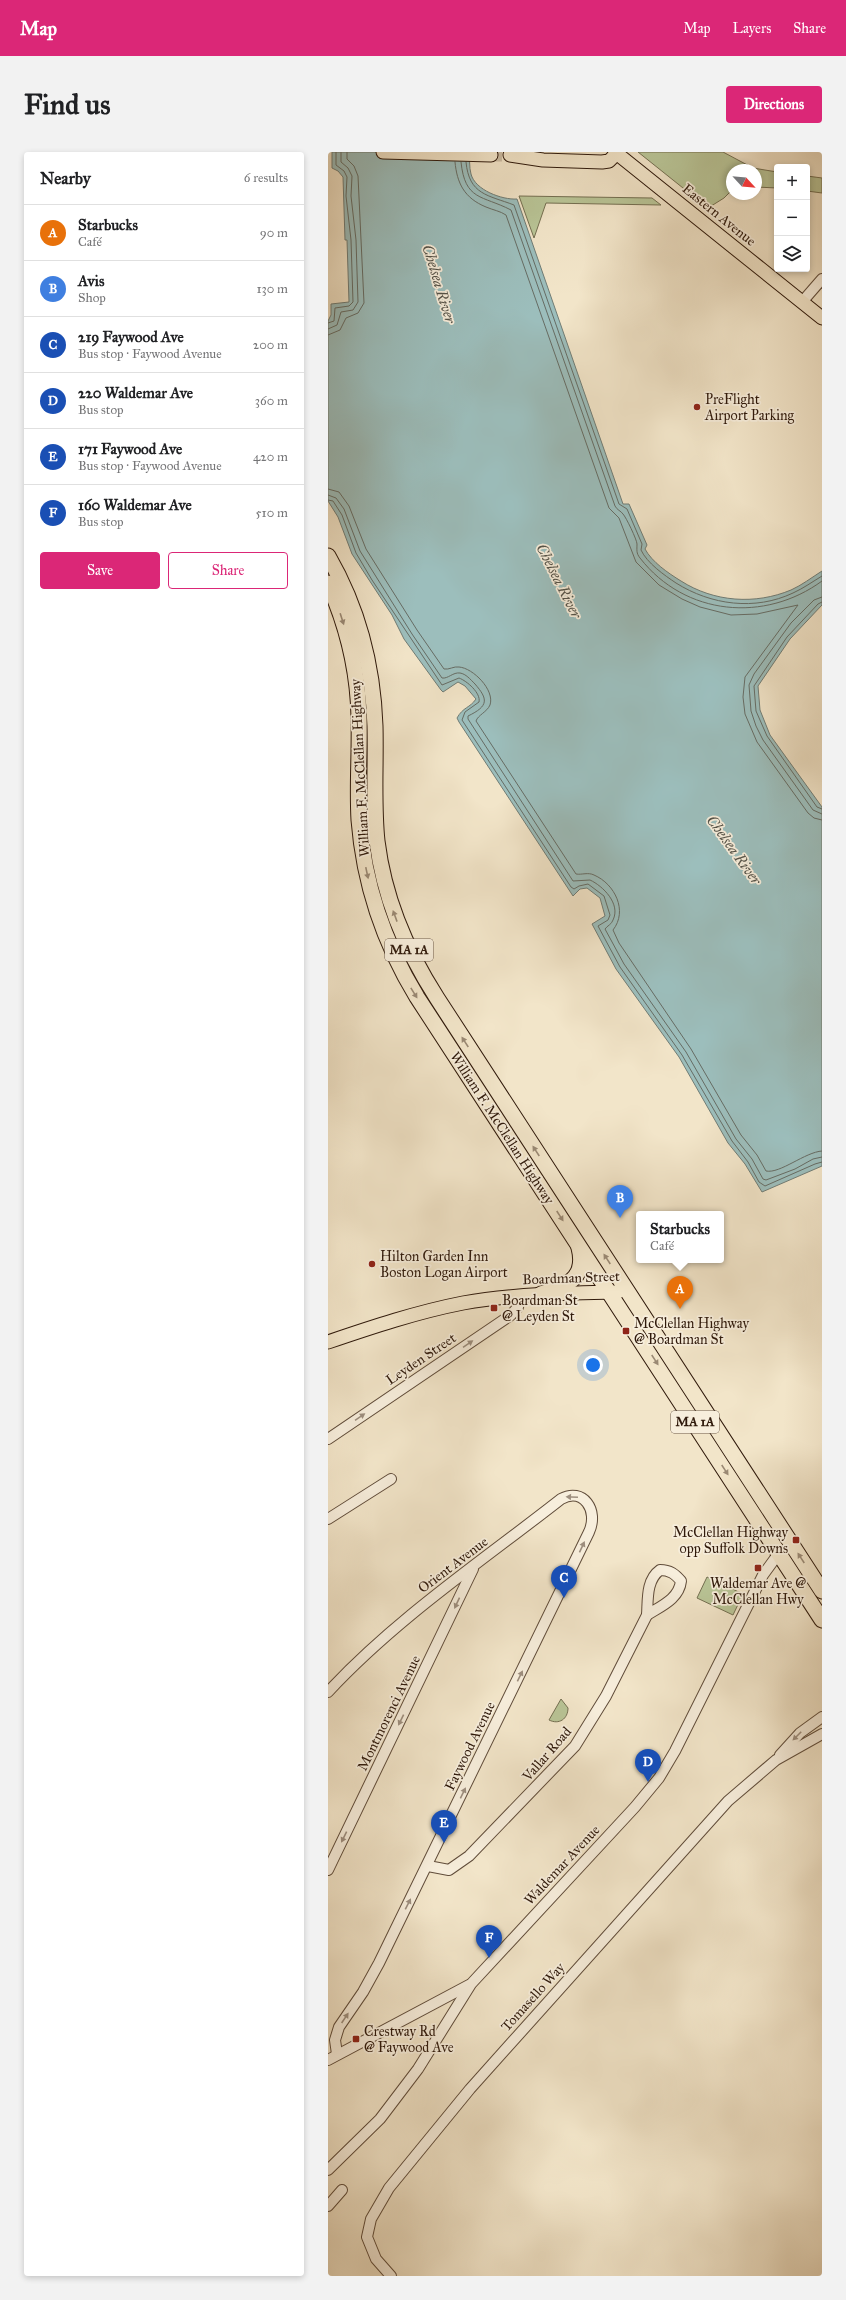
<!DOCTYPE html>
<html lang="en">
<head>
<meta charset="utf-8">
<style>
	body { margin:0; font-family:"IM FELL Great Primer",serif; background:#f2f2f2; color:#202124 }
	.controls { position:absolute; right:12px; top:12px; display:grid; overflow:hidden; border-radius:4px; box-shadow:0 2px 6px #0003 }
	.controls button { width:36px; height:36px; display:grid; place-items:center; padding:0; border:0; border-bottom:1px solid #e0e0e0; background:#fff; color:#202124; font:20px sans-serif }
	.compass { position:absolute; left:398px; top:12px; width:36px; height:36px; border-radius:50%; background:#fff; box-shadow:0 2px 6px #0003; rotate:116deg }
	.you { position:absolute; left:265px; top:1213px; width:14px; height:14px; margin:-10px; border:3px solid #fff; border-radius:50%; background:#1a73e8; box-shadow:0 0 0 6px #1a73e833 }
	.badge { display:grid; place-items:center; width:26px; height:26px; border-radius:50%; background:#db2777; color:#fff; font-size:13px; font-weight:700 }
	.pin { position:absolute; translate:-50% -33px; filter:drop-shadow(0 1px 2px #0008) }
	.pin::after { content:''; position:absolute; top:21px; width:14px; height:12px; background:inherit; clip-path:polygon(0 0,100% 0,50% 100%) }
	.popup { position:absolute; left:308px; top:1059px; width:88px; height:52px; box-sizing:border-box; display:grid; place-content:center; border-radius:4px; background:#fff; filter:drop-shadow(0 1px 3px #0005); font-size:13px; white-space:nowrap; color:#757577 }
	.popup b { font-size:15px; color:#202124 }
	.popup::after { content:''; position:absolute; left:50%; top:100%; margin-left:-8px; border:8px solid transparent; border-top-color:#fff }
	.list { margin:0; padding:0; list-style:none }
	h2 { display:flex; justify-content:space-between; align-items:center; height:52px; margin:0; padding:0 16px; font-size:17px }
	h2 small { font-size:13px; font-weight:400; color:#757577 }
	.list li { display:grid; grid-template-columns:26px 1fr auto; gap:12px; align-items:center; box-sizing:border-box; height:56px; padding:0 16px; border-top:1px solid #e0e0e0 }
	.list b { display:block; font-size:15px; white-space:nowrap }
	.list p { margin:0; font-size:13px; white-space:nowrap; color:#757577 }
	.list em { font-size:13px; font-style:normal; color:#757577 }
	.actions { display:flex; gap:8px; padding:12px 16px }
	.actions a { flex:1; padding:9px 0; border:1px solid #db2777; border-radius:4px; text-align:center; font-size:14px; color:#db2777 }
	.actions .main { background:#db2777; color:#fff }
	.icon { flex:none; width:22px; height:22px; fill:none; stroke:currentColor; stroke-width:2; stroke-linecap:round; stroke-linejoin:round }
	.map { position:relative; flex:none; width:494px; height:2124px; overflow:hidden; border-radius:4px }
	header { display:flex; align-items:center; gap:24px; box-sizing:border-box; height:56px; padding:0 20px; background:#db2777; color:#fff }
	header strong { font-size:19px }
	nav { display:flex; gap:22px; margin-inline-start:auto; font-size:14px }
	.intro { display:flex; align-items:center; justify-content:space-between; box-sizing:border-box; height:96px; padding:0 24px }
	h1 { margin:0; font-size:28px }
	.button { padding:10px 18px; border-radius:4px; background:#db2777; color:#fff; font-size:14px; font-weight:700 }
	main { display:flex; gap:24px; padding:0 24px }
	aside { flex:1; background:#fff; border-radius:4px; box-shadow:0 2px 6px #0003 }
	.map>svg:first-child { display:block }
	.park { fill:#b9c597; stroke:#746f51 }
	.water { fill:#9cbebc; stroke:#707c75 }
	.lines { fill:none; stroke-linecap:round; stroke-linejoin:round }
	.shore { stroke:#666c64; stroke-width:1 }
	.major-tunnel { stroke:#cbbca3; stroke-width:13; stroke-dasharray:13 6; stroke-linecap:butt }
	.minor-casing { stroke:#604c3a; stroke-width:12 }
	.major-casing { stroke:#2f190b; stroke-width:15 }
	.highway-casing { stroke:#2f190b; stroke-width:17 }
	.minor { stroke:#f7eedc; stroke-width:10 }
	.major { stroke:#f2e5c9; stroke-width:13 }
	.highway { stroke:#f2e5c9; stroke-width:15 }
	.oneway { fill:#9a8974 }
	.oneway2 { fill:#9d8e7e }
	.poi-dot { fill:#8f2418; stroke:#f7eedc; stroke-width:1.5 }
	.labels { text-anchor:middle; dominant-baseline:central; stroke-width:3.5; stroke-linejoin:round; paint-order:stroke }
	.shield { fill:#f7eedc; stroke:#6b594a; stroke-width:1 }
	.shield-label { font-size:13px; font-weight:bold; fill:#2f190b }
	.street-label { font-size:14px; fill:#2f190b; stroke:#f7eedc }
	.poi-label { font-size:14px; fill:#2f190b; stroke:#f7eedc; text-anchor:start }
	.water-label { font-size:15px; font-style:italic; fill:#555349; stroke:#f7eedc }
</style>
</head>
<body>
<header>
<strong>Map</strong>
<nav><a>Map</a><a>Layers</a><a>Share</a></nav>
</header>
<div class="intro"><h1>Find us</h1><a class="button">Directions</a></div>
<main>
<aside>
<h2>Nearby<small>6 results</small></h2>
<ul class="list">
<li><span class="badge" style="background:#e8710a">A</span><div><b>Starbucks</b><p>Café</p></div><em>90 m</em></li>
<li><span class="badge" style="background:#3f7fe0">B</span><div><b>Avis</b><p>Shop</p></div><em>130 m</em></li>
<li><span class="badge" style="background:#1a4fb4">C</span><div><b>219 Faywood Ave</b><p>Bus stop · Faywood Avenue</p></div><em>200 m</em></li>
<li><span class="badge" style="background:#1a4fb4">D</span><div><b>220 Waldemar Ave</b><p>Bus stop</p></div><em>360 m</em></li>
<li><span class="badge" style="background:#1a4fb4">E</span><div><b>171 Faywood Ave</b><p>Bus stop · Faywood Avenue</p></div><em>420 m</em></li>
<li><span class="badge" style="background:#1a4fb4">F</span><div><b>160 Waldemar Ave</b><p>Bus stop</p></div><em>510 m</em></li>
</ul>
<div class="actions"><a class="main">Save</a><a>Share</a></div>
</aside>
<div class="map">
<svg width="494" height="2124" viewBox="0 0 494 2124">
	<rect width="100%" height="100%" fill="#f2e5c9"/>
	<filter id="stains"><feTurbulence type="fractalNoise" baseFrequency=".005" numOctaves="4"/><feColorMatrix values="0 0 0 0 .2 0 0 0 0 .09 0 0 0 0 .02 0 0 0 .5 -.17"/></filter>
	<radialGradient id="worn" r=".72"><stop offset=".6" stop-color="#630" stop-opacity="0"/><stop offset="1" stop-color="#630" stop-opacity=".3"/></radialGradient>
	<!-- park -->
	<g class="park">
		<path d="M310,0h85l30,16 24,4v16l-21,-1v-17h-24v20l-8,8 -16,10z"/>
		<path d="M479,24l15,2v15l-15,-2z"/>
		<path d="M191,44l133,2 9,7 -115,-2 -12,35z"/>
		<path d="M379,1425l36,17 -10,21 -36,-17z"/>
		<path d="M233,1547l7,9c0,11 -9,17 -19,12z"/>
	</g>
	<!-- water -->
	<path class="water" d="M4,0h137c1,7 0,15 2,22 4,16 31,26 46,25l106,305h6l18,41 -2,4c7,13 23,24 36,32 33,21 74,24 110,9 11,-5 20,-12 31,-19v34l-32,34 -32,47 2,24 10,25 52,72v359l-60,26 -17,-28 -17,-21 -49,-86 -63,-88 -24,-45 13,-8 -5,-18 -13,-10 -7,1 -7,7 -114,-174 -2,-4c6,-11 13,-10 19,-19l-11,-13 -7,-4 -15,10 -2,-2 -37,-51 -12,-24 -40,-61 -14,-37 -10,-16v-180l3,-6v-11l18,-2 -2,-62h-2l-2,-63 -5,-6 -6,-3z"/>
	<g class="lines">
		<!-- shore -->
		<g class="shore">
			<path d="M127,10c2,21 9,36 31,45 7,3 14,4 20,8l103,293 10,10 17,44 23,23 23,14 18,8 31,8 26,-1 41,-9 -53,72 -2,20 2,17 12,28 51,71 6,5 8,2"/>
			<path d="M133,10c4,39 21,33 50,48l104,296c2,4 6,5 8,8 3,3 14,26 14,30 0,6 -1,9 3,14 45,58 125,65 182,23"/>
			<path d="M138,10c3,33 22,33 48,43l105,299 8,5 15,35 -1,6c6,13 23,25 35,33 35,22 79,28 117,10 11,-5 19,-11 29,-17"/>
			<path d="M0,171l6,-2 1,-13 14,-2 4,-4 -2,-62 -5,-44 1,-19 -3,-6 -8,-6v-13"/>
			<path d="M0,177l9,-4 4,-13 12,-2 5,-8 -2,-62 -5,-44 1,-20 -4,-8 -7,-6v-10"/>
			<path d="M0,183l12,-5 6,-12 12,-5 6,-10 -6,-127 -4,-10 -7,-7v-7"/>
			<path d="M0,337l11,3 10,14 17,43 51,81 27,39c5,1 10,-3 15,-2 14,1 36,23 31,38 -3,7 -12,10 -14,16l100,153c6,1 12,-2 18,1 21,9 34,36 19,55l6,13 72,106 50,86 16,20 9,16c14,3 39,-19 56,-20"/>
			<path d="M0,343l8,3 8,11 16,42 52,83 30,44c6,1 11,-6 18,-5 6,1 10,6 15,11 13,15 14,22 -7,32v3l105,162 17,-1c13,6 31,24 23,40 -1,4 -6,6 -8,9l19,35 62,88 50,87 16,20 11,20 3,1 29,-11 18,-10 9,-2"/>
			<path d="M0,348l5,1 9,14 14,38 16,27 70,105 17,-7c8,3 22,15 20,24l-14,10 -3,8 109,167 3,2 5,-3 9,-2 16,12 6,19 -2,5 -10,6 22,41 62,88 50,86 16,21 11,20 6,4 50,-22 7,-2"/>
			<path d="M494,445l-8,3 -23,23 -37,51 -5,11 2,26 5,15 7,14 50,70 9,4"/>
			<path d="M494,450l-4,2 -31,33 -33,49 2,25 11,25 50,71 5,2"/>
		</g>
		<!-- major-tunnel -->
		<path class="major-tunnel" d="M163,3h11"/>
		<!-- minor casing -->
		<g class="minor-casing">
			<g id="minor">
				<path d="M474,150l20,-23"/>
				<path d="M0,1287l183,-124 7,-8 3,-11"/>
				<path d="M0,1367l63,-40"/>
				<path d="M332,1418c10,0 15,4 21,11 -2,18 -20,25 -34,34 1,-15 -1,-35 13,-45z"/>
				<path d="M0,1540c69,-74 154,-131 233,-193 22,-12 38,11 28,33l-210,431 -16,29 -24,35 -4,13 2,14"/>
				<path d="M452,1603l20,-22 22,-16"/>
				<path d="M100,1714l21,4 20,-14 106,-110 31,-50 41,-81"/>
				<path d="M0,1718l145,-301"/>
				<path d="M0,1908l141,-75"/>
				<path d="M0,2018l52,-51 38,-50 53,-85 164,-177 24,-29 16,-27 88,-176 16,-22"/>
				<path d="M0,2054l14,-16"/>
				<path d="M63,2124l-15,-17 -9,-22 4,-18 18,-31 81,-99 258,-288 48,-41 46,-26"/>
			</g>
		</g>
		<!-- major casing -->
		<g class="major-casing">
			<g id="major">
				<path d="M55,0l108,3"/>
				<path d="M287,0l207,166"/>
				<path d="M182,3l33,5 59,2 7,-1 8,-8"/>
				<path d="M0,1190c44,-15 89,-30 135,-39 51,-9 103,-10 155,-11"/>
			</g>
		</g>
		<!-- highway casing -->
		<g class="highway-casing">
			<g id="highway">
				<path d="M0,404c30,52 45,111 47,170 1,39 -2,77 2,115 7,57 29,109 60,157l385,593"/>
				<path d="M0,431c19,42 30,88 31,134 1,35 -2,69 0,103 5,64 25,123 58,177l405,623"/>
				<path d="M213,1142c25,-8 46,-15 38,-46"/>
			</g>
		</g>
		<!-- minor -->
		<use href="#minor" class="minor"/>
		<!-- major -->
		<use href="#major" class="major"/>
		<!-- highway -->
		<use href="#highway" class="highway"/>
	</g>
	<!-- one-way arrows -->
	<defs><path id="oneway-solid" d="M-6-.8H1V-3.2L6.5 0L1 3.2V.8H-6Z"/></defs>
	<g class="oneway">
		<use href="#oneway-solid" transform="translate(14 467) rotate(72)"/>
		<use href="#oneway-solid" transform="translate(39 721) rotate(78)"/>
		<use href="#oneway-solid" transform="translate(67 764) rotate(-110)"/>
		<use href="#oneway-solid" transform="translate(86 841) rotate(58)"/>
		<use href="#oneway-solid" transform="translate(137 890) rotate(-123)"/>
		<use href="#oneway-solid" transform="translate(208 999) rotate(-123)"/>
		<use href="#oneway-solid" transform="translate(232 1064) rotate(57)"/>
		<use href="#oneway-solid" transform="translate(279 1107) rotate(-123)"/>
		<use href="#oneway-solid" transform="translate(327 1208) rotate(57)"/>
		<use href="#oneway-solid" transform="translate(397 1318) rotate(57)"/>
		<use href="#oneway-solid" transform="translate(473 1406) rotate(-123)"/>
	</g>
	<g class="oneway2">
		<use href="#oneway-solid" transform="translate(140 1192) rotate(-34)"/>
		<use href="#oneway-solid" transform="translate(32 1265) rotate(-34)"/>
		<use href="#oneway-solid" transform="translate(244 1345) rotate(-177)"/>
		<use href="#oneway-solid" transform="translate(254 1395) rotate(-65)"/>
		<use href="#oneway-solid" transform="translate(129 1451) rotate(115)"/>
		<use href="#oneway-solid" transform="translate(192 1524) rotate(-64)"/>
		<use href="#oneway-solid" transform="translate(73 1568) rotate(116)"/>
		<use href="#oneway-solid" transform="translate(469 1584) rotate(135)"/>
		<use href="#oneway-solid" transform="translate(135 1641) rotate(-64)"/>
		<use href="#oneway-solid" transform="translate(16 1685) rotate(116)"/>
		<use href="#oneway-solid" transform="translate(80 1752) rotate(-63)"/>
		<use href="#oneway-solid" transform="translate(17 1866) rotate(-56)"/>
	</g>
	<!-- markers -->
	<g class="poi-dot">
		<circle cx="369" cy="255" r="4"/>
		<circle cx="44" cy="1112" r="4"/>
		<rect x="162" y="1152" width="8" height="8" rx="2"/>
		<rect x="294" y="1175" width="8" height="8" rx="2"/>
		<rect x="464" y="1384" width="8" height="8" rx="2"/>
		<rect x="426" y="1412" width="8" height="8" rx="2"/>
		<rect x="24" y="1883" width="8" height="8" rx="2"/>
	</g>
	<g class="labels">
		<!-- shield labels -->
		<g class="shield">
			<rect x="57" y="787" width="48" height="22" rx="3"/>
			<rect x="343" y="1259" width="48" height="22" rx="3"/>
		</g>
		<g class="shield-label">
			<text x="81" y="798">MA 1A</text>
			<text x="367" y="1270">MA 1A</text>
		</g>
		<!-- street labels -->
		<g class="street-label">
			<text transform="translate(391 63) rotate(39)">Eastern Avenue</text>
			<text transform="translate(32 616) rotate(-93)">William F. McClellan Highway</text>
			<text transform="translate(174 976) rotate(57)">William F. McClellan Highway</text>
			<text transform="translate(243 1126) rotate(-2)">Boardman Street</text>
			<text transform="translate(93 1207) rotate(-34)">Leyden Street</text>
			<text transform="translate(125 1413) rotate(-37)">Orient Avenue</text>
			<text transform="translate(61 1561) rotate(-64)">Montmorenci Avenue</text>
			<text transform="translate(142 1594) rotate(-64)">Faywood Avenue</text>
			<text transform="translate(219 1602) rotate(-49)">Vallar Road</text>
			<text transform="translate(234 1713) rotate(-47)">Waldemar Avenue</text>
			<text transform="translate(205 1845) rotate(-48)">Tomasello Way</text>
		</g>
		<!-- poi labels -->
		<g class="poi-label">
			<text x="377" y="247">PreFlight<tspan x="377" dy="16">Airport Parking</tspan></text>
			<text x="52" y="1104">Hilton Garden Inn<tspan x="52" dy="16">Boston Logan Airport</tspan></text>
			<text x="174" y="1148">Boardman St<tspan x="174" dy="16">@ Leyden St</tspan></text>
			<text x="306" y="1171">McClellan Highway<tspan x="306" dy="16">@ Boardman St</tspan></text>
			<text x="460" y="1380" text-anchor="end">McClellan Highway<tspan x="460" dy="16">opp Suffolk Downs</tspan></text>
			<text x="430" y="1431" text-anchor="middle">Waldemar Ave @<tspan x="430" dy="16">McClellan Hwy</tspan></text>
			<text x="36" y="1879">Crestway Rd<tspan x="36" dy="16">@ Faywood Ave</tspan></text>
		</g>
		<!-- water labels -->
		<g class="water-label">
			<text transform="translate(111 132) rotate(73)">Chelsea River</text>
			<text transform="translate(231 429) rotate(63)">Chelsea River</text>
			<text transform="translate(406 698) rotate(54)">Chelsea River</text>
		</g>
	</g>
	<rect width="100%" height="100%" filter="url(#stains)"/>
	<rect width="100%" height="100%" fill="url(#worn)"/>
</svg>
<div class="controls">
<button>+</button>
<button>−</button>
<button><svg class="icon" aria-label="layers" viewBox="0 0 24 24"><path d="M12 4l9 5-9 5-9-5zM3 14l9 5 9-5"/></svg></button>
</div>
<svg class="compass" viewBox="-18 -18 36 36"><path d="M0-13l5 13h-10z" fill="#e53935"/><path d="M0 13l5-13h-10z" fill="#757577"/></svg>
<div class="you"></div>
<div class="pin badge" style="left:352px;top:1157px;background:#e8710a">A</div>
<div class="popup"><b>Starbucks</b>Café</div>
<div class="pin badge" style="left:292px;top:1066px;background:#3f7fe0">B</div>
<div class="pin badge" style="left:236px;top:1446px;background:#1a4fb4">C</div>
<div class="pin badge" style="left:320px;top:1630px;background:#1a4fb4">D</div>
<div class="pin badge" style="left:116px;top:1691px;background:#1a4fb4">E</div>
<div class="pin badge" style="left:161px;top:1806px;background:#1a4fb4">F</div>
</div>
</main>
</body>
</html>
